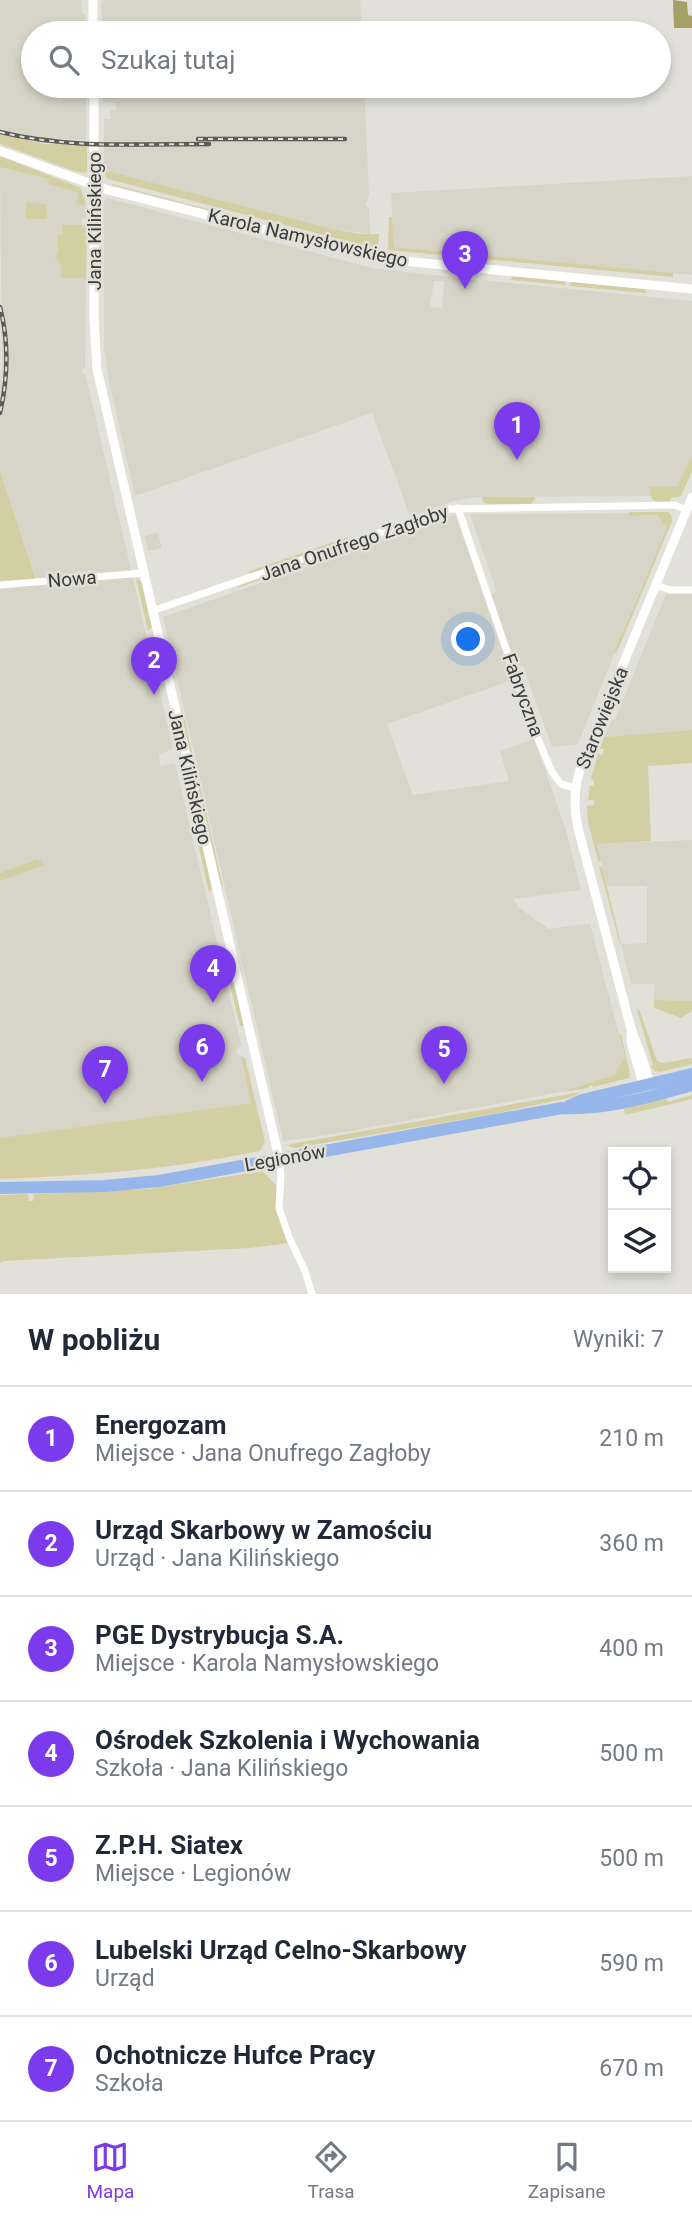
<!DOCTYPE html>
<html lang="pl">
<head>
<meta charset="utf-8">
<style>
	body { margin:0; font-family:Roboto,sans-serif; background:#f2f2f3; color:#1f2937 }
	.controls { position:absolute; right:21px; bottom:21px; display:grid; overflow:hidden; border-radius:0px; box-shadow:0 4px 10px #0003 }
	.controls button { width:63px; height:63px; display:grid; place-items:center; padding:0; border:0; border-bottom:2px solid #e0e1e3; background:#fff; color:#1f2937; font:35px sans-serif }
	.you { position:absolute; left:469px; top:640px; width:24px; height:24px; margin:-18px; border:5px solid #fff; border-radius:50%; background:#1a73e8; box-shadow:0 0 0 10px #1a73e833 }
	.badge { display:grid; place-items:center; width:46px; height:46px; border-radius:50%; background:#7c3aed; color:#fff; font-size:23px; font-weight:700 }
	.pin { position:absolute; translate:-50% -58px; filter:drop-shadow(0 2px 4px #0008) }
	.pin::after { content:''; position:absolute; top:37px; width:24px; height:21px; background:inherit; clip-path:polygon(0 0,100% 0,50% 100%) }
	.list { margin:0; padding:0; list-style:none }
	h2 { display:flex; justify-content:space-between; align-items:center; height:91px; margin:0; padding:0 28px; font-size:30px }
	h2 small { font-size:23px; font-weight:400; color:#747a83 }
	.list li { display:grid; grid-template-columns:46px 1fr auto; gap:21px; align-items:center; box-sizing:border-box; height:105px; padding:0 28px; border-top:2px solid #e0e1e3 }
	.list b { display:block; font-size:26px; white-space:nowrap }
	.list p { margin:0; font-size:23px; white-space:nowrap; color:#747a83 }
	.list em { font-size:23px; font-style:normal; color:#747a83 }
	.icon { flex:none; width:38px; height:38px; fill:none; stroke:currentColor; stroke-width:2; stroke-linecap:round; stroke-linejoin:round }
	.map { position:relative; flex:none; width:692px; height:1294px; overflow:hidden }
	.search { position:absolute; background:#fff; box-shadow:0 4px 10px #0003; left:21px; right:21px; top:21px; height:77px; display:flex; align-items:center; gap:18px; box-sizing:border-box; padding:0 24px; border-radius:38px; color:#747a83; font-size:26px }
	.sheet { height:826px; background:#fff }
	nav { display:flex; justify-content:space-around; align-items:center; box-sizing:border-box; height:98px; border-top:2px solid #e0e1e3; background:#fff; font-size:19px; color:#747a83 }
	nav a { display:grid; justify-items:center; gap:4px }
	nav .on { color:#7c3aed }
	.map>svg:first-child { display:block }
	.built { fill:#d7d5c7; fill-rule:evenodd }
	.green { fill:#d4cea3 }
	.forest { fill:#a79f68 }
	.lines { fill:none; stroke-linecap:round; stroke-linejoin:round }
	.minor { stroke:#fff; stroke-width:7 }
	.tertiary { stroke:#fff; stroke-width:9 }
	.trunk { stroke:#97b7eb; stroke-width:12 }
	.rail-casing { stroke:#5b5b58; stroke-width:4.5 }
	.rail { stroke:#e1e1da; stroke-width:2; stroke-dasharray:5; stroke-linecap:butt }
	.labels { text-anchor:middle; dominant-baseline:central; stroke-width:5; stroke-linejoin:round; paint-order:stroke }
	.street-label { font-size:19px; fill:#3c3c39; stroke:#e1e1da }
</style>
</head>
<body>
<div class="map">
<svg width="692" height="1294" viewBox="0 0 692 1294">
	<rect width="100%" height="100%" fill="#e1e1da"/>
	<!-- built -->
	<g class="built">
		<path d="M0,0h81l1,13 3,1v19h-52v53h53v54l-42,-2 -44,-9z"/>
		<path d="M104,0h256l2,33h-260v-30z"/>
		<path d="M103,86h261l5,109 -3,10 3,3 1,26 -37,-5 -229,-59v-51h6v-9h6v-7l-13,-1z"/>
		<path d="M0,167l73,18 11,12 2,8v13l-4,1 1,59 3,3 -1,87 -3,1v4h3l88,376 -14,5 1,12 15,-3 66,281 -5,6 1,5 4,1 10,47 -251,35v-257l44,-17 -8,-5 -36,14v-286l36,-8 -36,-108v-91l2,-9z"/>
		<path d="M692,176v99l-298,-28 -3,-54z"/>
		<path d="M107,198l265,70 104,12 5,2 2,-2 27,3 182,18v161l-14,34 -202,1 -22,4 -44,15 -38,-103 -237,83 -26,-115 -5,-31v-149zM434,281h10l-2,27 -12,-1z"/>
		<path d="M629,513v3l28,-1 10,13 -1,5 -26,57 -62,154 -26,3 -29,-81h-7l-26,-73 7,-1 -27,-77 3,-1z"/>
		<path d="M455,515l58,165 -126,44 26,71 96,-14 -9,-30 34,-12 31,88 16,63 -67,9 4,8 31,22 41,-6 35,135 -11,17 -53,17 -227,42 -51,7 -120,-524z"/>
		<path d="M158,533l4,15 -14,3 -3,-15z"/>
		<path d="M692,593v137l-88,7 8,-17h3l51,-126z"/>
		<path d="M692,840v161l-38,-1 1,-16h-24l-10,-40 26,-1v-57h-40l-10,-42z"/>
	</g>
	<!-- green -->
	<g class="green">
		<path d="M0,134l45,10 42,1v26l-2,2 -11,-2 -74,-27z"/>
		<path d="M0,156l81,32 5,17 -10,-1 2,-12 -30,-8 1,-5 -49,-12z"/>
		<path d="M104,170l229,59 27,5h19l-1,12 -2,2 -6,-1 -262,-68 -3,-3z"/>
		<path d="M112,184l150,39 -1,1 -149,-39z"/>
		<path d="M26,202l20,2 1,15h-21z"/>
		<path d="M389,217h3l2,30 279,26v4l-285,-27z"/>
		<path d="M62,225h25l-1,56 -4,-3h-21v-14l-6,-6v-4h3v-19h4z"/>
		<path d="M513,276l51,5 2,4 -56,-5z"/>
		<path d="M571,282l73,7 3,4 -78,-7z"/>
		<path d="M692,456v15l-11,25 -10,2 -1,4h-13l-5,-3 -3,-13 28,1z"/>
		<path d="M0,471l36,109 -36,2z"/>
		<path d="M482,497h53v2l-4,5h-43l-4,-1z"/>
		<path d="M629,512h39l3,3 1,6 -55,131 -3,1 53,-125 -10,-13 -28,1z"/>
		<path d="M348,537l-1,4 -96,33 -4,-2z"/>
		<path d="M326,555l4,1 -93,32 2,-2z"/>
		<path d="M136,578l6,4 10,44 -4,5z"/>
		<path d="M183,712l40,175 -2,-2 -40,-170z"/>
		<path d="M692,730v33l-44,3 3,75 -54,3 4,17h-3l-10,-39 -1,-16 7,-1v-5h-6l2,-15 4,1v-5l-3,-2 7,-25 4,1 2,-6h-4l4,-12z"/>
		<path d="M177,754l5,4 11,48 -3,4z"/>
		<path d="M198,844l4,2 10,43 -3,4z"/>
		<path d="M37,859l8,6 -45,16v-8z"/>
		<path d="M599,867h3l19,77h-1z"/>
		<path d="M229,980l5,3 10,43h-4z"/>
		<path d="M654,1000l38,1v39v-29l-11,7 -27,-10z"/>
		<path d="M639,1009l18,52 5,2 30,-5v6l-32,8 -6,-1 -3,-5 2,-1 -16,-55z"/>
		<path d="M619,1034h2l9,40 -1,4 -36,9 -1,-2 -3,1v2l-28,4 53,-17 11,-18z"/>
		<path d="M241,1056l4,2 20,84 -5,9c-86,18 -172,25 -260,28v-41l251,-35z"/>
		<path d="M581,1092l-9,5 -83,18 -195,33 -8,-3z"/>
		<path d="M692,1095v4l-67,16 -1,-6 42,-11 2,4z"/>
		<path d="M262,1171l14,14v21l13,37 -39,5 -246,13 -4,2v-68l28,-1 1,7h4l1,-7 114,-5z"/>
	</g>
	<!-- forest -->
	<path class="forest" d="M673,0l14,2 1,13 4,1v12h-18z"/>
	<g class="lines">
		<!-- minor -->
		<g class="minor">
			<path d="M458,508l74,217 20,47 9,12 15,4"/>
			<path d="M0,585l143,-12"/>
			<path d="M656,585l14,5h22"/>
			<path d="M152,611l297,-102 225,-4 13,5"/>
			<path d="M279,1158l2,18 -2,32 10,29 16,34 7,23"/>
		</g>
		<!-- tertiary -->
		<g class="tertiary">
			<path d="M93,0v33"/>
			<path d="M94,86v233l3,50 182,789"/>
			<path d="M0,151l108,39 274,69 310,30"/>
			<path d="M631,1034v8l13,46"/>
			<path d="M649,1089c-1,-24 -14,-45 -20,-68l-51,-193c-5,-22 -4,-43 4,-64l110,-267"/>
		</g>
		<!-- trunk -->
		<g class="trunk">
			<path d="M569,1106l13,-6 110,-26"/>
			<path d="M0,1188l105,-2 54,-5 403,-73c44,2 88,-11 130,-23"/>
		</g>
		<!-- rail casing -->
		<g class="rail-casing">
			<g id="rail">
				<path d="M0,132c68,17 139,12 209,12"/>
				<path d="M198,139h147"/>
				<path d="M0,307c9,35 8,71 0,106"/>
			</g>
		</g>
		<!-- rail -->
		<use href="#rail" class="rail"/>
	</g>
	<g class="labels">
		<!-- street labels -->
		<g class="street-label">
			<text transform="translate(94 221) rotate(-90)">Jana Kilińskiego</text>
			<text transform="translate(308 238) rotate(13)">Karola Namysłowskiego</text>
			<text transform="translate(354 543) rotate(-19)">Jana Onufrego Zagłoby</text>
			<text transform="translate(72 579) rotate(-5)">Nowa</text>
			<text transform="translate(523 695) rotate(70)">Fabryczna</text>
			<text transform="translate(602 718) rotate(-68)">Starowiejska</text>
			<text transform="translate(190 777) rotate(77)">Jana Kilińskiego</text>
			<text transform="translate(285 1158) rotate(-10)">Legionów</text>
		</g>
	</g>
</svg>
<div class="controls">
<button><svg class="icon" aria-label="locate" viewBox="0 0 24 24"><circle cx="12" cy="12" r="6"/><path d="M12 2v4M12 18v4M2 12h4M18 12h4"/></svg></button>
<button><svg class="icon" aria-label="layers" viewBox="0 0 24 24"><path d="M12 4l9 5-9 5-9-5zM3 14l9 5 9-5"/></svg></button>
</div>
<div class="you"></div>
<div class="pin badge" style="left:517px;top:460px">1</div>
<div class="pin badge" style="left:154px;top:695px">2</div>
<div class="pin badge" style="left:465px;top:289px">3</div>
<div class="pin badge" style="left:213px;top:1003px">4</div>
<div class="pin badge" style="left:444px;top:1084px">5</div>
<div class="pin badge" style="left:202px;top:1082px">6</div>
<div class="pin badge" style="left:105px;top:1104px">7</div>
<div class="search"><svg class="icon" aria-label="search" viewBox="0 0 24 24"><circle cx="10" cy="10" r="6"/><path d="M15 15l6 6"/></svg>Szukaj tutaj</div>
</div>
<section class="sheet">
<h2>W pobliżu<small>Wyniki: 7</small></h2>
<ul class="list">
<li><span class="badge">1</span><div><b>Energozam</b><p>Miejsce · Jana Onufrego Zagłoby</p></div><em>210 m</em></li>
<li><span class="badge">2</span><div><b>Urząd Skarbowy w Zamościu</b><p>Urząd · Jana Kilińskiego</p></div><em>360 m</em></li>
<li><span class="badge">3</span><div><b>PGE Dystrybucja S.A.</b><p>Miejsce · Karola Namysłowskiego</p></div><em>400 m</em></li>
<li><span class="badge">4</span><div><b>Ośrodek Szkolenia i Wychowania</b><p>Szkoła · Jana Kilińskiego</p></div><em>500 m</em></li>
<li><span class="badge">5</span><div><b>Z.P.H. Siatex</b><p>Miejsce · Legionów</p></div><em>500 m</em></li>
<li><span class="badge">6</span><div><b>Lubelski Urząd Celno-Skarbowy</b><p>Urząd</p></div><em>590 m</em></li>
<li><span class="badge">7</span><div><b>Ochotnicze Hufce Pracy</b><p>Szkoła</p></div><em>670 m</em></li>
</ul>
</section>
<nav>
<a class="on"><svg class="icon" aria-label="map" viewBox="0 0 24 24"><path d="M3 6l6-2 6 2 6-2v14l-6 2-6-2-6 2zM9 4v14M15 6v14"/></svg>Mapa</a>
<a><svg class="icon" aria-label="directions" viewBox="0 0 24 24"><path d="M12 3l9 9-9 9-9-9zM9 14v-3h6M13 9l2 2-2 2"/></svg>Trasa</a>
<a><svg class="icon" aria-label="saved" viewBox="0 0 24 24"><path d="M7 4h10v16l-5-4-5 4z"/></svg>Zapisane</a>
</nav>
</body>
</html>
